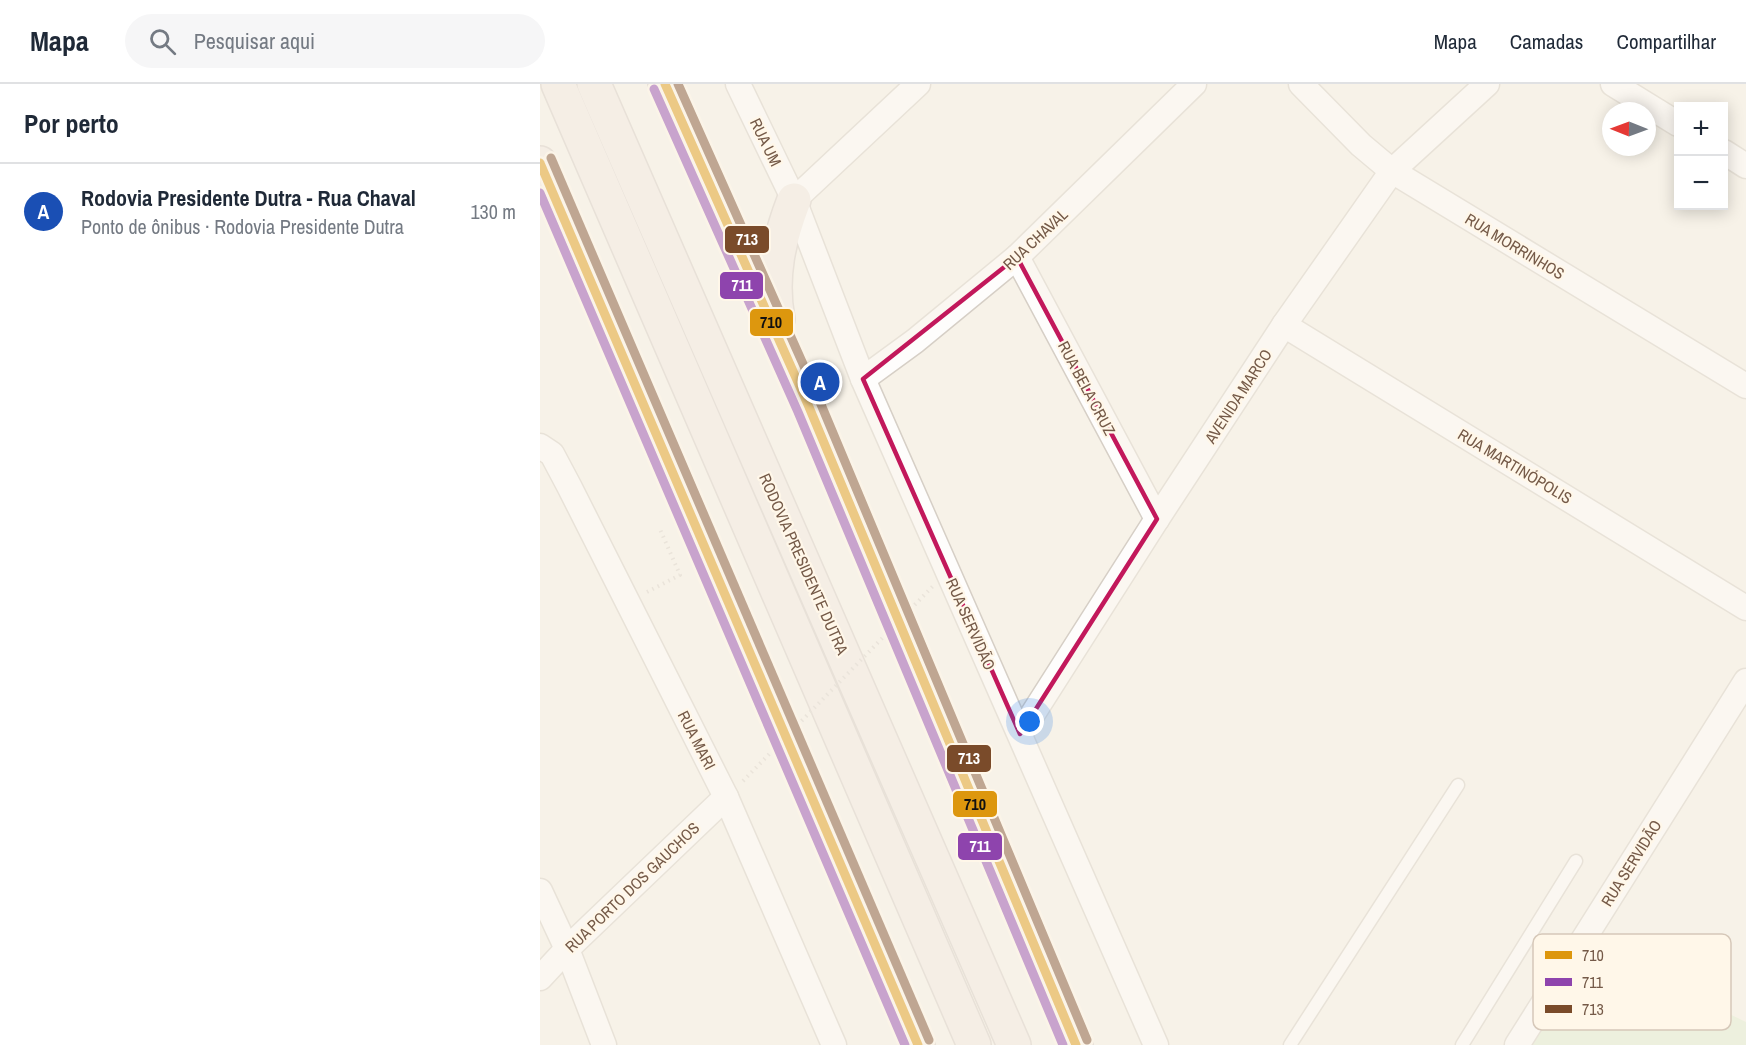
<!DOCTYPE html>
<html lang="pt">
<head>
<meta charset="utf-8">
<style>
	body { margin:0; font-family:"Archivo Narrow",sans-serif; background:#f6f6f7; color:#1f2937 }
	.controls { position:absolute; right:18px; top:18px; display:grid; overflow:hidden; border-radius:0px; box-shadow:0 3px 15px #0003 }
	.controls button { width:54px; height:54px; display:grid; place-items:center; padding:0; border:0; border-bottom:2px solid #e0e1e3; background:#fff; color:#1f2937; font:30px sans-serif }
	.compass { position:absolute; left:1062px; top:18px; width:54px; height:54px; border-radius:50%; background:#fff; box-shadow:0 3px 15px #0003; rotate:271deg }
	.you { position:absolute; left:490px; top:638px; width:21px; height:21px; margin:-15px; border:4px solid #fff; border-radius:50%; background:#1a73e8; box-shadow:0 0 0 9px #1a73e833 }
	.badge { display:grid; place-items:center; width:39px; height:39px; border-radius:50%; background:#db2777; color:#fff; font-size:20px; font-weight:700 }
	.pin { position:absolute; translate:-50% -50%; border:3px solid #fff; box-shadow:0 2px 6px #0006 }
	.list { margin:0; padding:0; list-style:none }
	h2 { display:flex; justify-content:space-between; align-items:center; height:78px; margin:0; padding:0 24px; font-size:26px }
	h2 small { font-size:20px; font-weight:400; color:#747a83 }
	.list li { display:grid; grid-template-columns:39px 1fr auto; gap:18px; align-items:center; box-sizing:border-box; height:96px; padding:0 24px; border-top:2px solid #e0e1e3 }
	.list b { display:block; font-size:22px; white-space:nowrap }
	.list p { margin:0; font-size:20px; white-space:nowrap; color:#747a83 }
	.list em { font-size:20px; font-style:normal; color:#747a83 }
	.icon { flex:none; width:33px; height:33px; fill:none; stroke:currentColor; stroke-width:2; stroke-linecap:round; stroke-linejoin:round }
	.map { position:relative; flex:none; width:1206px; height:961px; overflow:hidden }
	header { display:flex; align-items:center; gap:36px; box-sizing:border-box; height:84px; padding:0 30px; background:#fff; border-bottom:2px solid #e0e1e3 }
	header strong { font-size:28px }
	nav { display:flex; gap:33px; margin-inline-start:auto; font-size:21px }
	.search { width:420px; height:54px; background:#f6f6f7; display:flex; align-items:center; gap:15px; box-sizing:border-box; padding:0 21px; border-radius:33px; color:#747a83; font-size:22px }
	main { display:flex }
	aside { flex:1; background:#fff }
	.map>svg:first-child { display:block }
	.green { fill:#e1eed2 }
	.lines { fill:none; stroke-linecap:round; stroke-linejoin:round }
	.service-casing { stroke:#d6cfc6; stroke-width:15 }
	.minor-casing { stroke:#d6cfc6; stroke-width:27 }
	.motorway-casing { stroke:#d5ccc5; stroke-width:36 }
	.path { stroke:#d9d2cb; stroke-width:4; stroke-dasharray:1.5 4.5; stroke-linecap:butt }
	.service { stroke:#fefdfc; stroke-width:12 }
	.minor { stroke:#fefdfc; stroke-width:24 }
	.motorway { stroke:#f1e8e3; stroke-width:33 }
	.path-bridge { stroke:#d9d2cb; stroke-width:4; stroke-dasharray:1.5 4.5; stroke-linecap:butt }
	.bus-1-casing { stroke:#fff7e9; stroke-width:14 }
	.bus-2-casing { stroke:#fff7e9; stroke-width:14 }
	.bus-3-casing { stroke:#fff7e9; stroke-width:14 }
	.bus-1 { stroke:#dd970e; stroke-width:9 }
	.bus-2 { stroke:#8e44ad; stroke-width:9 }
	.bus-3 { stroke:#7a4b2a; stroke-width:9 }
	.marked { fill:none; stroke:#c2185b; stroke-width:4.5; stroke-linejoin:round }
	.labels { text-anchor:middle; dominant-baseline:central; stroke-width:4.5; stroke-linejoin:round; paint-order:stroke }
	.street-label { font-size:16px; fill:#755a48; stroke:#fff7e9 }
	.key { fill:#fff7e9; stroke:#d6c8b9; stroke-width:1.5 }
	.key-label { font-size:16px; fill:#755a48 }
	.line-badge { stroke:#fff7e9; stroke-width:2 }
	.badge-label { font-size:16px; text-anchor:middle; font-weight:bold; fill:#fff }
	.pale-badge-label { font-size:16px; text-anchor:middle; font-weight:bold; fill:#111 }
</style>
</head>
<body>
<header>
<strong>Mapa</strong>
<div class="search"><svg class="icon" aria-label="search" viewBox="0 0 24 24"><circle cx="10" cy="10" r="6"/><path d="M15 15l6 6"/></svg>Pesquisar aqui</div>
<nav><a>Mapa</a><a>Camadas</a><a>Compartilhar</a></nav>
</header>
<main>
<aside>
<h2>Por perto<small></small></h2>
<ul class="list">
<li><span class="badge" style="background:#1a4fb4">A</span><div><b>Rodovia Presidente Dutra - Rua Chaval</b><p>Ponto de ônibus · Rodovia Presidente Dutra</p></div><em>130 m</em></li>
</ul>
</aside>
<div class="map">
<svg width="1206" height="961" viewBox="0 0 1206 961">
	<rect width="100%" height="100%" fill="#f7f2e8"/>
	<!-- green -->
	<path class="green" d="M1054,865l152,73v23h-214z"/>
	<g class="lines">
		<!-- service casing -->
		<g class="service-casing">
			<g id="service">
				<path d="M750,961l168,-260"/>
				<path d="M922,961l114,-184"/>
			</g>
		</g>
		<!-- minor casing -->
		<g class="minor-casing">
			<g id="minor">
				<path d="M198,0l56,116 69,179 293,666"/>
				<path d="M761,0l60,61 31,26 354,215"/>
				<path d="M1073,0l65,40"/>
				<path d="M1184,68l22,14"/>
				<path d="M254,116l124,-116"/>
				<path d="M477,173l140,262"/>
				<path d="M744,241l462,283"/>
				<path d="M323,295l52,-38 102,-84 177,-173"/>
				<path d="M0,362l12,8 17,32 157,311 108,248"/>
				<path d="M480,650l137,-215 127,-194 108,-154 95,-87"/>
				<path d="M0,807l27,58 37,96"/>
				<path d="M0,894l27,-29 159,-152"/>
				<path d="M977,961l229,-364"/>
			</g>
		</g>
		<!-- motorway casing -->
		<g class="motorway-casing">
			<g id="motorway">
				<path d="M18,0l416,961"/>
				<path d="M54,0l420,961"/>
				<path d="M125,0l144,323 267,638"/>
				<path d="M0,79l378,882"/>
				<path d="M238,235c-8,-42 1,-80 16,-119"/>
			</g>
		</g>
		<!-- path -->
		<path class="path" d="M107,508l33,-17 -21,-48"/>
		<!-- service -->
		<use href="#service" class="service"/>
		<!-- minor -->
		<use href="#minor" class="minor"/>
		<!-- motorway -->
		<use href="#motorway" class="motorway"/>
		<!-- path-bridge -->
		<path class="path-bridge" d="M203,697l192,-197"/>
		<!-- bus-1 casing -->
		<g class="bus-1-casing">
			<g id="bus-1">
				<path d="M125,0l144,323 267,638"/>
				<path d="M0,79l378,882"/>
			</g>
		</g>
		<!-- bus-2 casing -->
		<g class="bus-2-casing">
			<g id="bus-2">
				<path d="M114,5l144,323 265,633"/>
				<path d="M0,109l365,852"/>
			</g>
		</g>
		<!-- bus-3 casing -->
		<g class="bus-3-casing">
			<g id="bus-3">
				<path d="M138,0l142,318 267,638"/>
				<path d="M11,74l378,882"/>
			</g>
		</g>
		<!-- bus-1 -->
		<use href="#bus-1" class="bus-1"/>
		<!-- bus-2 -->
		<use href="#bus-2" class="bus-2"/>
		<!-- bus-3 -->
		<use href="#bus-3" class="bus-3"/>
	</g>
	<!-- marked area -->
	<path d="M0 0H1206V961H0ZM477,173l140,262 -137,215 -157,-355z" fill="#f7f2e8" fill-opacity=".55" fill-rule="evenodd"/>
	<path class="marked" d="M477,173l140,262 -137,215 -157,-355z"/>
	<g class="labels">
		<!-- street labels -->
		<g class="street-label">
			<text transform="translate(226 58) rotate(64)">RUA UM</text>
			<text transform="translate(495 155) rotate(-43)">RUA CHAVAL</text>
			<text transform="translate(975 162) rotate(31)">RUA MORRINHOS</text>
			<text transform="translate(547 304) rotate(62)">RUA BELA CRUZ</text>
			<text transform="translate(698 312) rotate(-57)">AVENIDA MARCO</text>
			<text transform="translate(975 382) rotate(31)">RUA MARTINÓPOLIS</text>
			<text transform="translate(264 480) rotate(66)">RODOVIA PRESIDENTE DUTRA</text>
			<text transform="translate(431 540) rotate(66)">RUA SERVIDÃO</text>
			<text transform="translate(157 656) rotate(63)">RUA MARI</text>
			<text transform="translate(1091 779) rotate(-58)">RUA SERVIDÃO</text>
			<text transform="translate(92 803) rotate(-44)">RUA PORTO DOS GAUCHOS</text>
		</g>
	</g>
	<!-- legend -->
	<rect x="993" y="850" width="198" height="96" rx="9" class="key"/>
	<rect x="1005" y="867" width="27" height="8" fill="#dd970e"/>
	<rect x="1005" y="894" width="27" height="8" fill="#8e44ad"/>
	<rect x="1005" y="921" width="27" height="8" fill="#7a4b2a"/>
	<g class="key-label">
		<text x="1042" y="877">710</text>
		<text x="1042" y="904">711</text>
		<text x="1042" y="931">713</text>
	</g>
	<g class="line-badge">
		<rect x="184" y="141" width="46" height="29" rx="6" fill="#7a4b2a"/>
		<rect x="179" y="187" width="45" height="29" rx="6" fill="#8e44ad"/>
		<rect x="209" y="224" width="45" height="29" rx="6" fill="#dd970e"/>
		<rect x="406" y="660" width="46" height="29" rx="6" fill="#7a4b2a"/>
		<rect x="412" y="706" width="46" height="28" rx="6" fill="#dd970e"/>
		<rect x="417" y="748" width="46" height="29" rx="6" fill="#8e44ad"/>
	</g>
	<g class="badge-label">
		<text x="207" y="161">713</text>
		<text x="202" y="207">711</text>
		<text x="429" y="680">713</text>
		<text x="440" y="768">711</text>
	</g>
	<g class="pale-badge-label">
		<text x="231" y="244">710</text>
		<text x="435" y="726">710</text>
	</g>
</svg>
<div class="controls">
<button>+</button>
<button>−</button>
</div>
<svg class="compass" viewBox="-18 -18 36 36"><path d="M0-13l5 13h-10z" fill="#e53935"/><path d="M0 13l5-13h-10z" fill="#747a83"/></svg>
<div class="you"></div>
<div class="pin badge" style="left:280px;top:298px;background:#1a4fb4">A</div>
</div>
</main>
</body>
</html>
